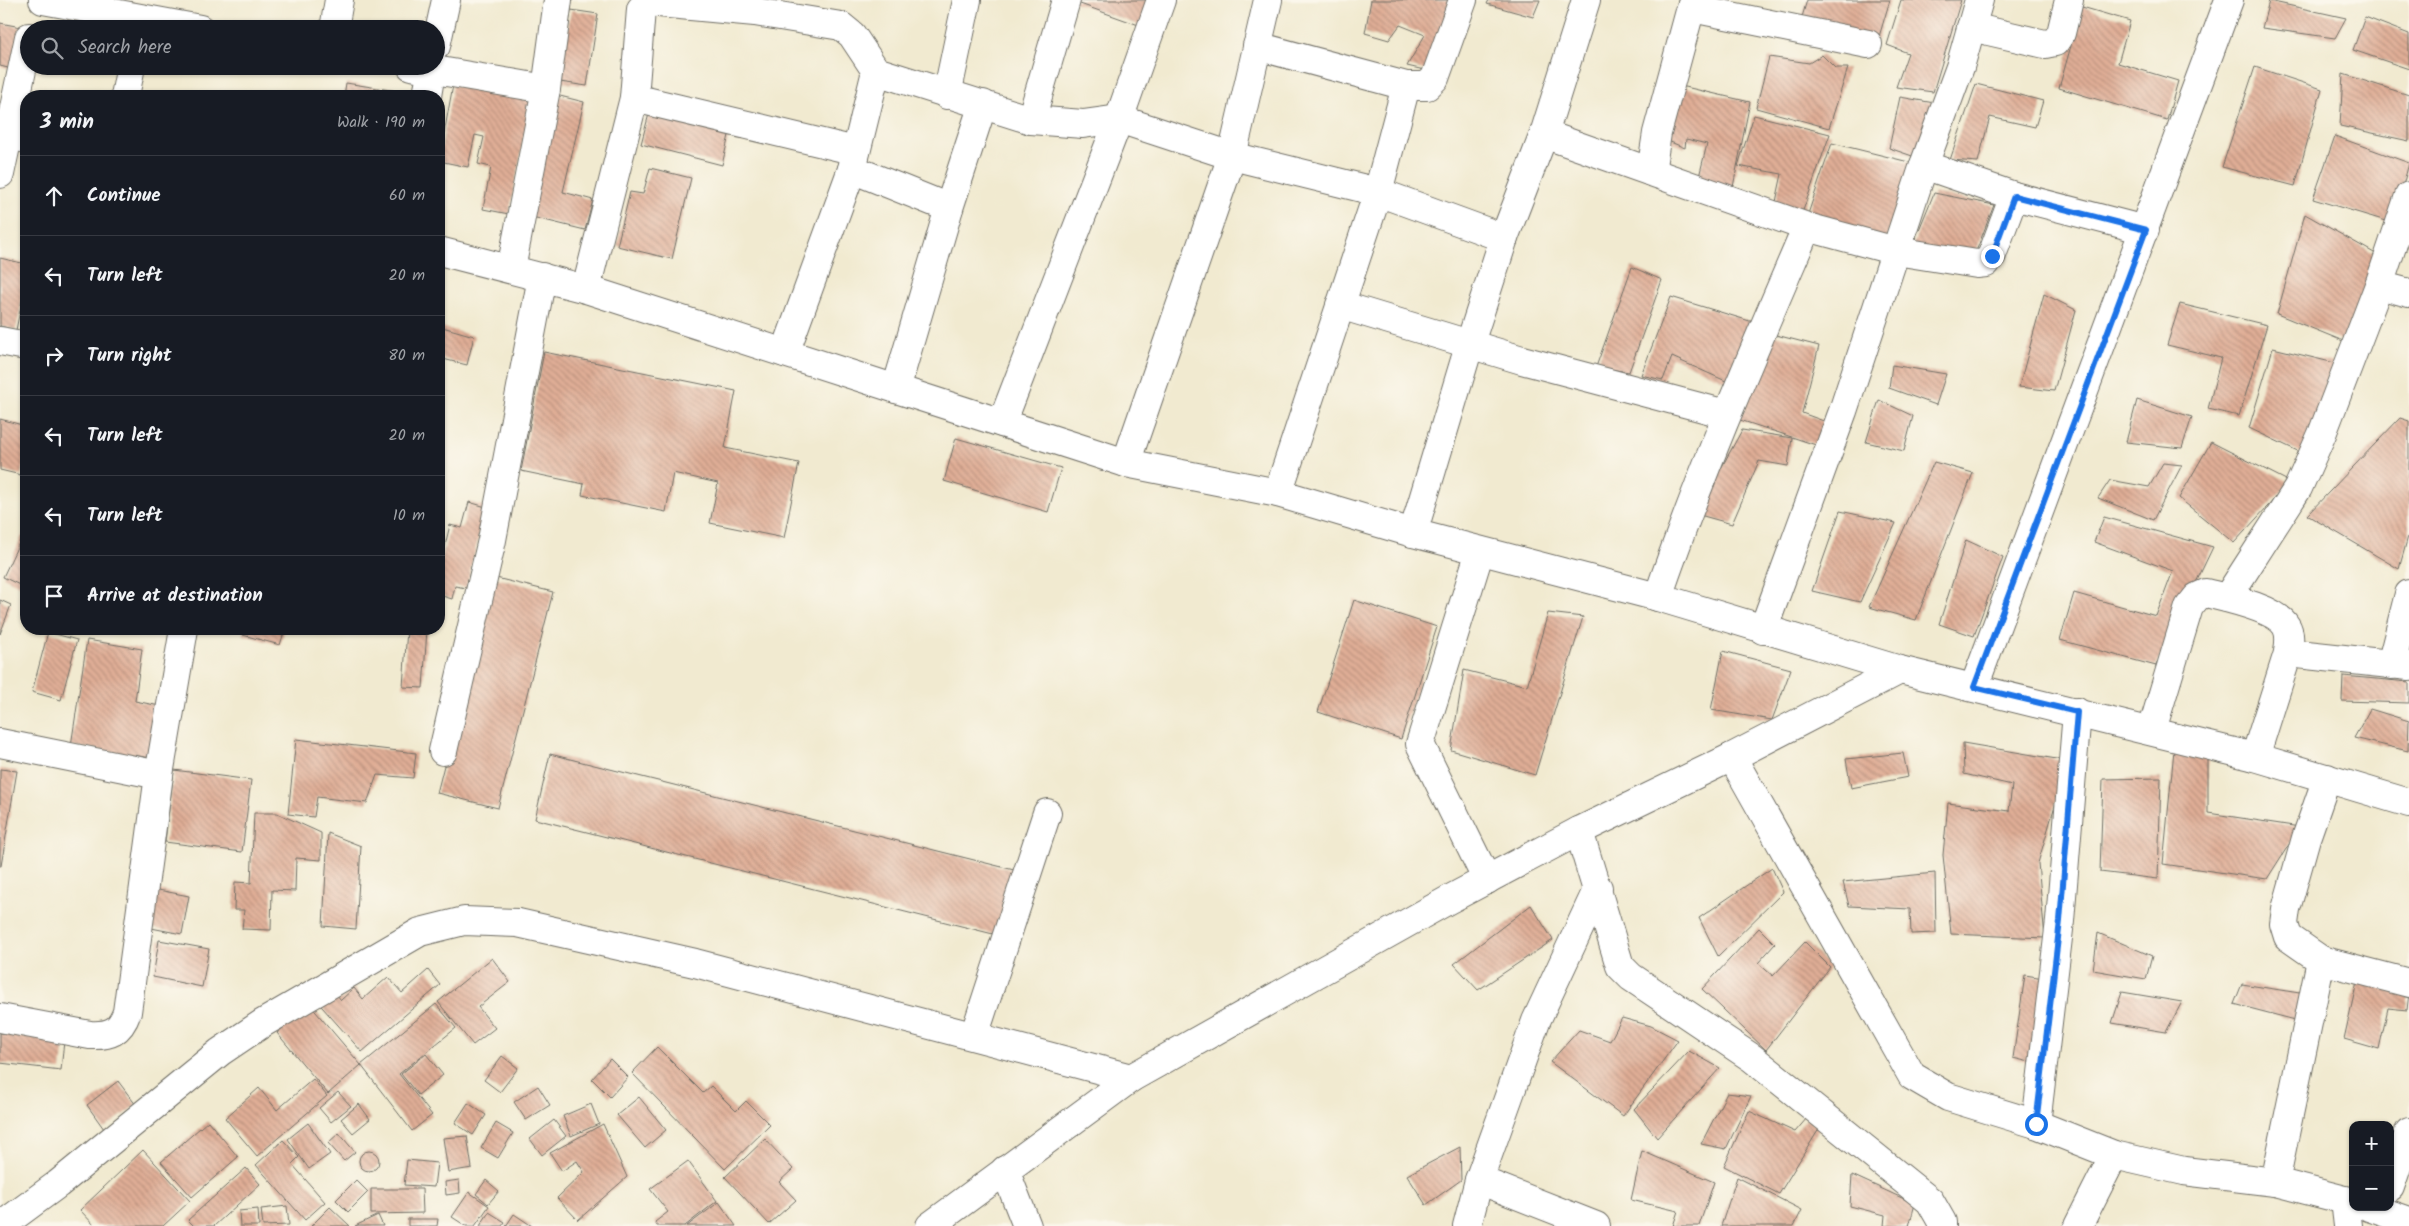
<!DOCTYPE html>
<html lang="en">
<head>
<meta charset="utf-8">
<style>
	body { margin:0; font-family:Kalam,sans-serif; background:#242831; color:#f1f3f6 }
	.controls { position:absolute; right:15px; bottom:15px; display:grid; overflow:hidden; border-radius:10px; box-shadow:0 1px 4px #0004 }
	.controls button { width:45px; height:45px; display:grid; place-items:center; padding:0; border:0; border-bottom:1px solid #363941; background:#171b24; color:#f1f3f6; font:25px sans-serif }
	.stop { position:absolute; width:15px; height:15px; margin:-11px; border:4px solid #1a73e8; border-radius:50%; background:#fff }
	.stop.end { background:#1a73e8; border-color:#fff; box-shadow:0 1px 5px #0008 }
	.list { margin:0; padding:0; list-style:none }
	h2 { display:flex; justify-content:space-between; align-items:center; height:65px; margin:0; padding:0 20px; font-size:21px }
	h2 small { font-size:16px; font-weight:400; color:#9ea1a6 }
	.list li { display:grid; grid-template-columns:32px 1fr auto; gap:15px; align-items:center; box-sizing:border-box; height:80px; padding:0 20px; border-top:1px solid #363941 }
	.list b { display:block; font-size:19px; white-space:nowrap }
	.list em { font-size:16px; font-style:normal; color:#9ea1a6 }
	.icon { flex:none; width:28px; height:28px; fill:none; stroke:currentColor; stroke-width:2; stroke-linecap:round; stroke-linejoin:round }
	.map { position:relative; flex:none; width:2409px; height:1226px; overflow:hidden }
	.search { position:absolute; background:#171b24; box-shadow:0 1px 4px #0004; left:20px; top:20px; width:425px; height:55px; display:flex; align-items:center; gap:12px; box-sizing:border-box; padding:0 18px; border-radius:28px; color:#9ea1a6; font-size:19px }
	.panel { position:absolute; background:#171b24; box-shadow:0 1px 4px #0004; left:20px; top:90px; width:425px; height:545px; border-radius:20px }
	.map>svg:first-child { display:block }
	.building { fill:url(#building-back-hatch) }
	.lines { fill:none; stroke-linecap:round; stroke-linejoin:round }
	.street-casing { stroke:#706e65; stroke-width:30 }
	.secondary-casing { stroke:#706e65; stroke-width:30 }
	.street { stroke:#fff; stroke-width:28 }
	.secondary { stroke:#fff; stroke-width:28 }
	.route { stroke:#1a73e8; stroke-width:6 }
</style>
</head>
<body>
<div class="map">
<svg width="2409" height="1226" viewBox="0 0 2409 1226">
	<defs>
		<pattern id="building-back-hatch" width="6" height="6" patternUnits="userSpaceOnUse" patternTransform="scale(1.25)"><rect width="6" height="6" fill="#e0ae96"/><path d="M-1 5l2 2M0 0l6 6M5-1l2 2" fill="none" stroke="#b68e7b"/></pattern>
	</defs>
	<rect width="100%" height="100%" fill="#fbf7ec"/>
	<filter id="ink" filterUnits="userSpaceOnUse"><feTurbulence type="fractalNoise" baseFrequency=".02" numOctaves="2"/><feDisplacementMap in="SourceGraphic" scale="10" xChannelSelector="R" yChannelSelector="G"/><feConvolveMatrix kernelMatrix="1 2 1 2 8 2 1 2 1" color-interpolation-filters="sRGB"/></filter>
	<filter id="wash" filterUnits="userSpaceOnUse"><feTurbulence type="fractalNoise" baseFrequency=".0096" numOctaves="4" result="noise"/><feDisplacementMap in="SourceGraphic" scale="20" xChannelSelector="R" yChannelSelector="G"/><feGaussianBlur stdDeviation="1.12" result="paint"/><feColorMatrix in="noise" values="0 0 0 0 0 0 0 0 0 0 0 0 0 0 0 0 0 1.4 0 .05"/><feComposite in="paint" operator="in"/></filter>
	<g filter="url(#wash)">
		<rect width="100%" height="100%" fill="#f1ead0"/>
		<g id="blocks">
			<!-- building -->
			<g class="building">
				<path d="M1069,0h87l-9,28z"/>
				<path d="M1371,0h81l-19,72 -26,-6 18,-31 -25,-10 -11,15 -24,-7z"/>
				<path d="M1489,0h51l-7,17 -46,-13z"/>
				<path d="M1807,0h83l-12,40 -78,-16z"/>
				<path d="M1901,0h60l-28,92 -37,-5 12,-34 -21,-8z"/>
				<path d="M2269,1l77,17 -11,20 -73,-10z"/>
				<path d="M2082,7l48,14 -12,42 60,18 -11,39 -108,-32z"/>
				<path d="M571,10l27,4 -11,72 -27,-4z"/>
				<path d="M2365,17l44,17v35l-56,-19z"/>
				<path d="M0,23l21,4 -9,42 -12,-3z"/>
				<path d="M1822,55l13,13h13l-19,60 -73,-20 13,-51 40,6z"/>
				<path d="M2255,67l67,22 -27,97 -73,-19z"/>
				<path d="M2343,74l66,21v46l-69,-15z"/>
				<path d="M346,83l77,12v1h-79z"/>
				<path d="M1976,84l67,17 -8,26 -45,-10 -12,45 -28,-2z"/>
				<path d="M453,85l79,15 -23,114 -26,-5 8,-42 -13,-3 6,-27 -9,-2 -7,32 -29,-6z"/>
				<path d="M1681,86l69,16 -17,85 -35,-6 9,-37 -21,-5 -1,9 -17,-7z"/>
				<path d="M556,95l28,7 -21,90 30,8 -8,30 -57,-14z"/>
				<path d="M1900,97l40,7 -16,56 -35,-12z"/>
				<path d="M650,110l80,21 -8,34 -81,-21z"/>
				<path d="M1754,115l76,19 -30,85 -26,-8 8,-37 -44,-8z"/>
				<path d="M2335,136l74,27 -16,60 -80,-24z"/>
				<path d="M1832,143l85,21 -31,75 -78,-25z"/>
				<path d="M650,168l41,10 -19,81 -55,-13 13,-54 13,2z"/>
				<path d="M1934,193l60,12 -22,57 -60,-15z"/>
				<path d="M2305,214l78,44 -35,85 -71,-29z"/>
				<path d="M0,258l26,6v17l-10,49 -16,-4z"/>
				<path d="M1632,267l30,13 -33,92 -33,-5z"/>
				<path d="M2044,294l32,16 -22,81 -35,-4z"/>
				<path d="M1671,297l82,25 -25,60 -56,-25 -9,23 -22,-5z"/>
				<path d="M2180,304l87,21 -28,91 -31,-7 13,-51 -54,-13z"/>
				<path d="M439,326l35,10 -7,29 -28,-7z"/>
				<path d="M1772,334l47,12 -17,67 27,10 -10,23 -79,-26z"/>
				<path d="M2273,348l66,16 -35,90 -55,-26z"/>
				<path d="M544,352l192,39 -11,57 74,15 -15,75 -74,-15 8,-40 -45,-10 -7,39 -84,-17 2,-11 -63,-13z"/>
				<path d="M1892,365l54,9 -10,31 -47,-17z"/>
				<path d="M1879,400l34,16 -9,35 -38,-9z"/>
				<path d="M2137,400l55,17 -10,31 -56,-6z"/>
				<path d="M2400,418l9,3v112l-10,36 -92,-54z"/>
				<path d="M0,419l26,7v28l-5,21 -21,-5z"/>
				<path d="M1742,430l50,8 -4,28 -29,-5 -27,63 -36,-10z"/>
				<path d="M956,438l105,30 -13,44 -104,-31z"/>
				<path d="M2211,442l79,40 -56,61 -55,-45z"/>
				<path d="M1934,462l39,11 -57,147 -47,-13z"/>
				<path d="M2163,463l19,2 -29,55 -55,-22 12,-18 39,7z"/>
				<path d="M469,502l17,5 -20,81 -11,-2 -3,13 -13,-4v-33h2l9,-37 12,3z"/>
				<path d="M1840,511l56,12 -36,79 -48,-11z"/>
				<path d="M2104,517l109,30 -57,119 -96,-26 14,-47 82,23 17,-45 -79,-29z"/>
				<path d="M26,528v60l-23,-11z"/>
				<path d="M1966,540l37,17 -29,79 -35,-12z"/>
				<path d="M492,577l61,15 -55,216 -61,-15z"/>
				<path d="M0,600l11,5 -11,29z"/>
				<path d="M1354,600l83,27 -36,112 -83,-27z"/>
				<path d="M1548,613l35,4 -48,158 -84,-25 13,-80 63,16z"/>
				<path d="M245,629h40l-5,16 -37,-10z"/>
				<path d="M407,629h20l-4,59 -20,-1z"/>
				<path d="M48,632l29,8 -16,60 -29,-8z"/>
				<path d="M87,640l55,9 -7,52 25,5 -8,52 -81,-12z"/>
				<path d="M1723,651l68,18 -19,51 -61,-10z"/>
				<path d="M2343,676l66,6v21l-67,-2z"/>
				<path d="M2370,709l39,12 -1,30 -54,-13z"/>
				<path d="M296,739l120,14 -3,25 -36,-3 -10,28 -50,-6 -3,20 -26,-3z"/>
				<path d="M1963,743l105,18 -30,102 7,75 -94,-4 -8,-79 5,-52 61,8 3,-26 -48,-11z"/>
				<path d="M2174,750l34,2v61l92,14 -33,52 -104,-15z"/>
				<path d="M1903,753l5,24 -57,11 -5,-29z"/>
				<path d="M550,754l464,116 -17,65 -462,-116z"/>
				<path d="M0,769l17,2 -16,95h-1z"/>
				<path d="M174,770l77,10 -9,72 -77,-10z"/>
				<path d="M2161,778l-3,101 -58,-7 3,-93z"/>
				<path d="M254,813h23l44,20v27l-25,-2 -1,33 -23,-1 -1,40 -29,-1 2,-19h-10l1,-28 16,1z"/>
				<path d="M328,833l33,13 -5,83 -33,-3z"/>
				<path d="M1772,868l11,24 -65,64 -19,-38z"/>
				<path d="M1935,873l1,60 -25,1 -1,-25 -61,-3 -6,-24z"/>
				<path d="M153,889l36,7 -7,38 -36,-7z"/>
				<path d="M1531,905l22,35 -75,50 -24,-26z"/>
				<path d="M1759,928l16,16 -17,19 15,13 32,-34 25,25 -64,83 -64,-61z"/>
				<path d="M2098,933l54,23 -6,23 -53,-9z"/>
				<path d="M159,940l50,9 -7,38 -49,-10z"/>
				<path d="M492,958l18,24 -32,25 17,21 -22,17 -35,-43z"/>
				<path d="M428,970l12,15 -78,67 -48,-54 15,-13 12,15 13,-12 9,11 25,-22 14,16z"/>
				<path d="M2025,975l25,4 -12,85 -25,-6z"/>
				<path d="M2358,977l51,16 -2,17 -19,-2 -9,41 -35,-10z"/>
				<path d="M2242,984l64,10 -3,28 -69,-18z"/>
				<path d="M2122,992l60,10 -16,30 -54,-9z"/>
				<path d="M436,1004l20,24 -57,46 33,41 -20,16 -51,-66z"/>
				<path d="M310,1005l51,60 -33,29 -51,-61z"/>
				<path d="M1622,1018l29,8 27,14 -55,76 -73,-54 29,-32 31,11z"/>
				<path d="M0,1033l64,8 -3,29 -61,-7z"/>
				<path d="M657,1047l46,46 8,-7 25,25 10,-10 24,24 -45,44 -93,-96z"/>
				<path d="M1689,1051l31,17 -63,70 -23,-29z"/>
				<path d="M426,1054l17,21 -25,20 -17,-21z"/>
				<path d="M502,1056l16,12 -18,24 -16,-12z"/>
				<path d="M610,1059l18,18 -18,20 -18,-18z"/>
				<path d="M313,1079l14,17 -70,60 -32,-38 34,-30 18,22z"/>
				<path d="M118,1081l18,24 -32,24 -17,-24z"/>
				<path d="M538,1086l12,19 -24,15 -12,-18z"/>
				<path d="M338,1092l13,14 -20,16 -12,-14z"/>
				<path d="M1727,1093l24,3 -25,53 -25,-5z"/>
				<path d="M639,1097l27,33 -21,18 -28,-33z"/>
				<path d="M468,1103l18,12 -13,20 -18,-12z"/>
				<path d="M359,1104l11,15 -17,14 -12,-14z"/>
				<path d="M591,1104l8,20 -28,12 -8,-20z"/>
				<path d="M1749,1111l46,21 12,-14 12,11 -40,65 -55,-28z"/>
				<path d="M554,1120l12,16 -24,19 -12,-16z"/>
				<path d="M208,1121l30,36 -46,40 -31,-35z"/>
				<path d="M308,1123l22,31 -21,15 -21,-30z"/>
				<path d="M496,1123l17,10 -15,25 -17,-10z"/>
				<path d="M603,1124l24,53 -49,43 -21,-22 27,-26 -7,-11 -15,10 -12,-18z"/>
				<path d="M339,1133l16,19 -11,9 -16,-18z"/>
				<path d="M467,1136l5,32 -24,4 -5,-34z"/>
				<path d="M765,1139l28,30 -14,13 17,18 -27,24 -44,-47z"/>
				<path d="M283,1140l16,17 -7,7 33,38 -20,18 -49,-55z"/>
				<path d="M1460,1147l1,33 -35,25 -19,-30z"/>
				<path d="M143,1150l47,51 -27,25h-68l-15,-16z"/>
				<circle cx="369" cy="1161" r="10"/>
				<path d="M1642,1151l72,31 -15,44h-26l5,-15 -47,-11z"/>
				<path d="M407,1160l30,3 -3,24 -30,-2z"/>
				<path d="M688,1161l29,40 -32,25h-28l-2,-4 13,-10 -18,-23z"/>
				<path d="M246,1168l14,16 -46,42h-20l-6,-6z"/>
				<path d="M1852,1175l63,29 -6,22h-25l1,-11 -35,-9z"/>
				<path d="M1737,1177l65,33 -8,16h-73z"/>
				<path d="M356,1180l12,12 -20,20 -12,-12z"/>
				<path d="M459,1180l1,13 -14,2 -1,-13z"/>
				<path d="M486,1180l13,11 -11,13 -12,-10z"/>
				<path d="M371,1189h51l1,24 -52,1z"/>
				<path d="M469,1192l20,14 -14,20h-9l-14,-9z"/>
				<path d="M719,1202l17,24h-49z"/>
				<path d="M287,1206l2,19 -26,1 -2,-17z"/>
				<path d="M330,1207l20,19h-39z"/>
				<path d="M258,1209l1,17h-19l-1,-15z"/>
				<path d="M489,1212l16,10 -3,4h-22z"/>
				<path d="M514,1214l18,12h-26z"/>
				<path d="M378,1215l5,11h-28z"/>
				<path d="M408,1219h30l-1,7h-29z"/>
			</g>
		</g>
	</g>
	<g filter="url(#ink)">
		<use href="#blocks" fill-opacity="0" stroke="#706e65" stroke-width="1"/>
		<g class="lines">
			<!-- street casing -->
			<g class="street-casing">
				<g id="street">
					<path d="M43,0l157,29"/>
					<path d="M1692,8l176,36"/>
					<path d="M1971,27l74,17 10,-2 6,-9 8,-33"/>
					<path d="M334,29l5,-29"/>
					<path d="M436,46l10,-46"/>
					<path d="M1257,46l149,40h21l8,-8 28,-78"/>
					<path d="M411,66l135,23"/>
					<path d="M876,71l155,49 52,4 36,-5 113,37 146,36 126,46"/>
					<path d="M947,95l20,-95"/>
					<path d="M125,96l6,-30"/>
					<path d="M427,96l5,-30"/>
					<path d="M634,98l222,53"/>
					<path d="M1031,120l35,-120"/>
					<path d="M1544,134l263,93 89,24 81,13 9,-1 6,-8 22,-59"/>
					<path d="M1924,165l90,31 131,34"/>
					<path d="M852,169l97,39"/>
					<path d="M1651,172l6,-39 36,-133"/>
					<path d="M0,174l29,-137"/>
					<path d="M511,269l35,-180 12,-89"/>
					<path d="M2379,285l30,8"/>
					<path d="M586,289l48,-191 7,-89 7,-7 107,10 86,14 11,9 24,36 -24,98 -67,184"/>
					<path d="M1340,305l182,55 204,54"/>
					<path d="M0,341l26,5"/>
					<path d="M896,389l53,-181 34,-104"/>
					<path d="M1002,423l117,-304 42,-119"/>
					<path d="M1126,463l106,-307 36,-156"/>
					<path d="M1278,493l100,-301 28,-106"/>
					<path d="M1413,533l57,-190 34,-105 40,-104 42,-134"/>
					<path d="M1480,551l-60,193 67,136"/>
					<path d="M1658,597c43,-126 96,-247 149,-370"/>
					<path d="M2227,598l71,-110 24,-54 57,-149 30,-89"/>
					<path d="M1763,630l80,-219 81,-246 36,-98 19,-67"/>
					<path d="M2288,653l121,13"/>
					<path d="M2391,665l18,-71"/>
					<path d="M2152,730l37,-123 8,-10 9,-4c20,5 70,15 80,33 5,8 3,18 2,27l-33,104"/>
					<path d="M0,743l159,32 -32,237c-7,20 -17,24 -37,23l-90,-17"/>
					<path d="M443,751l49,-211 50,-263"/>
					<path d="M1732,757l180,319 36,21 88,27 78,31 70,16 91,11 78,20"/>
					<path d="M159,775l25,-146"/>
					<path d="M2327,778l-21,60 -20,71 -2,15 4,13 33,23 88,23"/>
					<path d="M1579,831l41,135 11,11 121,81 178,143 12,21v4"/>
					<path d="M974,1036l73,-223"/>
					<path d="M2036,1124l24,-203 17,-209"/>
					<path d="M1005,1170l22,56"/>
					<path d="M1479,1180l117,46"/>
					<path d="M2275,1182l46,-222"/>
					<path d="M2390,1187l19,-55"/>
					<path d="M2345,1200l3,26"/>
					<path d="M2369,1207l40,14"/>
					<path d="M930,1226l201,-148"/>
					<path d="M1467,1226l12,-46 57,-159 62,-133"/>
					<path d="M2078,1226l36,-71"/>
				</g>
			</g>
			<!-- secondary casing -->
			<g class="secondary-casing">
				<g id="secondary">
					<path d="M0,131l26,8"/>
					<path d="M439,251l147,38 540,174 152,30 135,40 245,64 242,73 355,87 154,46"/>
					<path d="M1974,687l255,-687"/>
					<path d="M1,1226l57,-42 162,-132 43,-29 157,-91 44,-11 54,2 177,40 436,115 319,-179 129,-68 153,-74 168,-87"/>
				</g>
			</g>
			<!-- street -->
			<use href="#street" class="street"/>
			<!-- secondary -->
			<use href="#secondary" class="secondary"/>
		</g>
	</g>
	<g class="lines" filter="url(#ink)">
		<!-- route -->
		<path class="route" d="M1992,256l22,-60 132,34 -172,457 103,25 -17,209 -24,203"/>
	</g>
</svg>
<div class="controls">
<button>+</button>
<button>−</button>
</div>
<div class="stop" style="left:2036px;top:1124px"></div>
<div class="stop end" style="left:1992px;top:256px"></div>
<div class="search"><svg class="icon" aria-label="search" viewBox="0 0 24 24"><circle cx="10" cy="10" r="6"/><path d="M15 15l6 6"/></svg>Search here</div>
<section class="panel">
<h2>3 min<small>Walk · 190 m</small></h2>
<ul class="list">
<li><svg class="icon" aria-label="ahead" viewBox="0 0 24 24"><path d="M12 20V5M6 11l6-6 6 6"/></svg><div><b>Continue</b></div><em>60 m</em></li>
<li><svg class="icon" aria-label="left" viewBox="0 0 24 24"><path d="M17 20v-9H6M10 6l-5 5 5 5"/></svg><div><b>Turn left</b></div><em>20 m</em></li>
<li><svg class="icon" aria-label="right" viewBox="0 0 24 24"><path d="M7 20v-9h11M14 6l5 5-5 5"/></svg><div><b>Turn right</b></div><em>80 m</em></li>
<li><svg class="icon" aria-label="left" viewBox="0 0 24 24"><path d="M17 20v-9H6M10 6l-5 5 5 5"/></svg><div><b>Turn left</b></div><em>20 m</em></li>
<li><svg class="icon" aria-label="left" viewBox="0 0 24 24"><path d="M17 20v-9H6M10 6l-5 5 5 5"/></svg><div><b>Turn left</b></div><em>10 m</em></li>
<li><svg class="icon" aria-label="arrive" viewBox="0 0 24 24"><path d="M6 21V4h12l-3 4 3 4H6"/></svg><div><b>Arrive at destination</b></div></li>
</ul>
</section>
</div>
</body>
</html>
